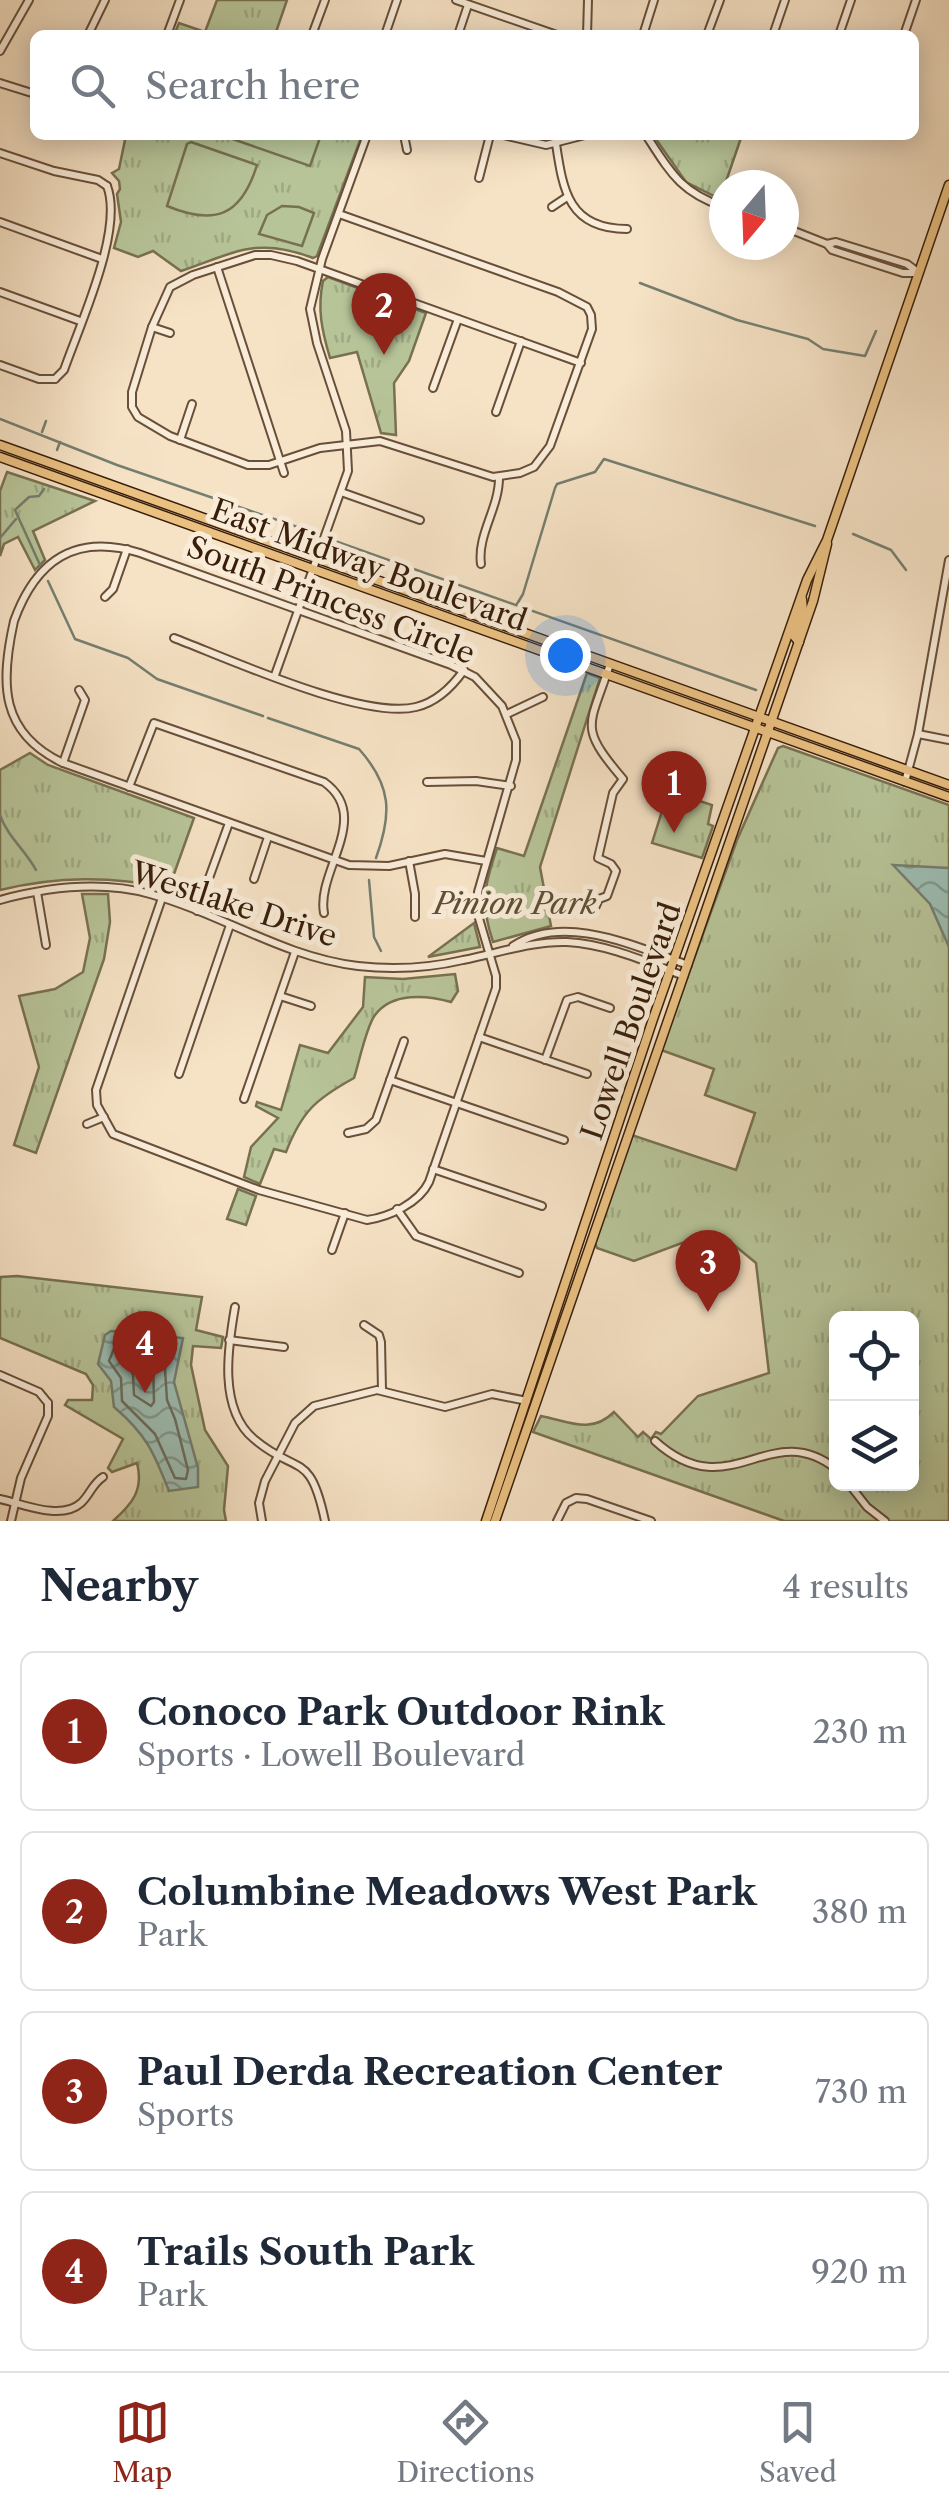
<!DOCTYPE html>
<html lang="en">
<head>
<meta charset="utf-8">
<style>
	body { margin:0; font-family:"Libre Caslon Text",serif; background:#f6f6f7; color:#1f2937 }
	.controls { position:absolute; right:30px; bottom:30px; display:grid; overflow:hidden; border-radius:15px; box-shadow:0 5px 25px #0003 }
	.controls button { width:90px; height:90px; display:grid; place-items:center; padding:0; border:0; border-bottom:2px solid #e0e1e3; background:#fff; color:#1f2937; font:50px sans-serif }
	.compass { position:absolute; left:709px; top:170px; width:90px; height:90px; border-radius:50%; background:#fff; box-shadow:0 5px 25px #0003; rotate:199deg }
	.you { position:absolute; left:565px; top:655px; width:35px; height:35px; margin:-25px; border:8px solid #fff; border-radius:50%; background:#1a73e8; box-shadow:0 0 0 15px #1a73e833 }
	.badge { display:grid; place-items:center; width:65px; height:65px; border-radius:50%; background:#8f2418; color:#fff; font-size:32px; font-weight:700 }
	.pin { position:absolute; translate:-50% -82px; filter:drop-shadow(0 2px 5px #0008) }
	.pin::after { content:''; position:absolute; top:52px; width:35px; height:30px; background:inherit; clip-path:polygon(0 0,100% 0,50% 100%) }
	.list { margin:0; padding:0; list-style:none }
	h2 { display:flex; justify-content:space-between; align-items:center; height:130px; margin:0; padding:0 40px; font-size:42px }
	h2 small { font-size:32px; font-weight:400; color:#747a83 }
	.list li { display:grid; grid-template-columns:65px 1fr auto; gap:30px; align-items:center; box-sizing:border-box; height:160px; margin:0 20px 20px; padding:0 20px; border:2px solid #e0e1e3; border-radius:15px }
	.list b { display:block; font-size:38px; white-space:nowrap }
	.list p { margin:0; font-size:32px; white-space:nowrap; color:#747a83 }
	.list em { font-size:32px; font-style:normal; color:#747a83 }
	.icon { flex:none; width:55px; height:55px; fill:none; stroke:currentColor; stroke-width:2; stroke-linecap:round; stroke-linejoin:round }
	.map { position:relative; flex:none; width:949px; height:1521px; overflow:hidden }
	.search { position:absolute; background:#fff; box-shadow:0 5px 25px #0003; left:30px; right:30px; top:30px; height:110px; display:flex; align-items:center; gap:25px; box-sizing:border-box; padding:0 35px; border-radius:15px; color:#747a83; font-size:38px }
	.sheet { height:850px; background:#fff }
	nav { display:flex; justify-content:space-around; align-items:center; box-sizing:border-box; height:140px; border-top:2px solid #e0e1e3; background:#fff; font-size:28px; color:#747a83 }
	nav a { display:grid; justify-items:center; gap:5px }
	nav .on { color:#8f2418 }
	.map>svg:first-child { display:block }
	.grass { fill:url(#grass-tufts); stroke:#787151; stroke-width:2.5; fill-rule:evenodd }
	.garden { fill:#b7c498; stroke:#787151; stroke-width:2.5 }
	.water { fill:url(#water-waves); stroke:#757e6f; stroke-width:2.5 }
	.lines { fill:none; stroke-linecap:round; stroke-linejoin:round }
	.shore { stroke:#6a6e5e; stroke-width:2.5 }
	.stream { stroke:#757e6f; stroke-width:2.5 }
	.minor-casing { stroke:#684f39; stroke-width:10 }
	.major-casing { stroke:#381e0a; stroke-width:11 }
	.minor { stroke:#f9ecd9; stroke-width:6 }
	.major { stroke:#ebc182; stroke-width:8 }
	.labels { text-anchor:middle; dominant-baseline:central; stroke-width:10; stroke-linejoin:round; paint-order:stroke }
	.street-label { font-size:30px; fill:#381e0a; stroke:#f9ecd9 }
	.park-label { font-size:30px; font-style:italic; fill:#5e5035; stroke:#f9ecd9 }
</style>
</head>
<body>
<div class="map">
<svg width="949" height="1521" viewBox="0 0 949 1521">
	<defs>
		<pattern id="grass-tufts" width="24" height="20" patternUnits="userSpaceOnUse" patternTransform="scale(2.5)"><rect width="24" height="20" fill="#b7c498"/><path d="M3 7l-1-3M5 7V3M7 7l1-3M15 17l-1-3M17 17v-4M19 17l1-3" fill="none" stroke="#9ea882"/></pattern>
		<pattern id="water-waves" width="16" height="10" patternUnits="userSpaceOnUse" patternTransform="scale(2.5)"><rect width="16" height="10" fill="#9dbeb3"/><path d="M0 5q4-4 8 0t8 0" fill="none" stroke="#819a90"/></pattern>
	</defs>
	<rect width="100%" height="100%" fill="#f6e2c5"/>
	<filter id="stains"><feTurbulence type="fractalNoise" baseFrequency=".002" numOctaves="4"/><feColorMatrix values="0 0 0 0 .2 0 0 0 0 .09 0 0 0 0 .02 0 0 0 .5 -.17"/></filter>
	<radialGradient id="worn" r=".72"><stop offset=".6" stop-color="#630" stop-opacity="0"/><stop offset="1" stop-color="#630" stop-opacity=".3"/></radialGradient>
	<!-- grass -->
	<g class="grass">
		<path d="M217,0h70l-12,35h-101l5,-12 26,9z"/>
		<path d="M126,135h236l-45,121 -4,2c-56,-22 -79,-5 -132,13l-28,-20 -15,6 -24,-9 7,-26 -4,-28 3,-5 -1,-8 -7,-8 7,-4z"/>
		<path d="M653,135h89l-22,64 -34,-17z"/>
		<path d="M328,277l98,36 -17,48 -15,22 2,52 -15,-2 -24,-81 -27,6c-8,-27 -13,-49 -7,-77z"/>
		<path d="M7,472l88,29 -62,30 12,29 -10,10 -17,-33 -14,7 -4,12v-65z"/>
		<path d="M587,673l13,5 -60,189 11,59 -58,16c-13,-39 -9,-56 4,-94l27,8z"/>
		<path d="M783,746l166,59v716h-165l-251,-89 8,-16c27,5 50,19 73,-4l24,25 5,-5 8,7 5,-7 5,2 37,-38 71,-23 -13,-110 -23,-19 -30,-9 -69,26 -37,-13 -2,-5 37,-108 104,35 19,-57 -50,-18 9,-26 -53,-19 76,-210 41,-92zM836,1318h76v166h-76z"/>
		<path d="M30,753l18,12 146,53 -25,70c-58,-12 -111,-12 -169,2v-120z"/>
		<path d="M675,793l6,2 -1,5 6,2 2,-5 24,8 -4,19 5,2 -11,32 -50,-15 11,-35 6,2z"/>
		<path d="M82,894h26l2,28 -6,37 -68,194 -22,-8 25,-78 -20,-71 36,-7 28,-17 7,-34z"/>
		<path d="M474,923l6,24 -52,10z"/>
		<path d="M455,974l3,17 -7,11c-24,-7 -59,-10 -76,13 -9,12 -16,48 -21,63 -38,21 -52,33 -68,74l-12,-3 -14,35 -16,-7 7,-30 27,-29 -22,-12 1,-4 24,8 19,-65 28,8 35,-46 2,-30 38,2z"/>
		<path d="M238,1189l18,7 -10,29 -19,-6z"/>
		<path d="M17,1276l185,21 -6,33 27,7 -2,11 -28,-2 -2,19 14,65 23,36 -4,44 2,11h-113c19,-17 31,-31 24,-58l-25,9 -4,-4 15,-29 -58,-34 3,-5h24l1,-15 -7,-11 -86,-36v-57l1,-4z"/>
	</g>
	<!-- garden -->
	<g class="garden">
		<path d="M221,135h100l-11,31z"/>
		<path d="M191,142l66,23c-16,51 -42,61 -90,41l20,-62z"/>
		<path d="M282,206l17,1 15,6 -12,33 -43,-12 8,-19z"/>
	</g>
	<!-- water -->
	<g class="water">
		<path d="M893,865l56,3v79l-19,-43z"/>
		<path d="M111,1331l72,7 -9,44 24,86v19l-29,4c-15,-38 -22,-56 -55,-84l-3,-26 -13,-17 7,-29z"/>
	</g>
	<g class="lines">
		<!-- shore -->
		<g class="shore">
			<path d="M117,1341l39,3 13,5 -4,21 2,30 8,19 13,51 -2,9 -11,-1 -20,-44 -33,-33 -1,-23 -12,-17z"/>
			<path d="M131,1355l22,4 1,43 -3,4 -17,-11 -1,-20 -7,-15z"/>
		</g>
		<!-- stream -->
		<g class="stream">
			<path d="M640,283l97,37 71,19 15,10 42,7 11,-25"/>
			<path d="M0,419l117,46 201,69"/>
			<path d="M42,432l4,-11"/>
			<path d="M57,450l3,-8"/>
			<path d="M853,534l38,16 15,20"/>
			<path d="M0,538l16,-19"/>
			<path d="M332,540l424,150"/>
			<path d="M40,565l-25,-55 14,-13 10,-1 5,-7"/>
			<path d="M48,581l27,58 53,19 29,21 106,37"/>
			<path d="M517,604l6,-10 32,-106 2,-4 38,-12 9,-13 211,67"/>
			<path d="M268,718l91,31c33,37 33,65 17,109"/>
			<path d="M0,815c7,21 26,36 36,55"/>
			<path d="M369,880l5,57 7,14"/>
		</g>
		<!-- minor casing -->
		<g class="minor-casing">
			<g id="minor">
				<path d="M456,0l101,35"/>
				<path d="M88,35l17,-35"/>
				<path d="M167,35l13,-35"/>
				<path d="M312,35l13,-35"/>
				<path d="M385,35l12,-35"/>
				<path d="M458,35l10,-30"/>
				<path d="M587,35l1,-35"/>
				<path d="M643,35l11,-35"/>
				<path d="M707,35l13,-35"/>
				<path d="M773,35l12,-35"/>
				<path d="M839,35l12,-35"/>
				<path d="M904,35l12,-35"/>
				<path d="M0,51l29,-51"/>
				<path d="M0,83l35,11"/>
				<path d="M404,135l3,15"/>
				<path d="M503,135l43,10 39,-10"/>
				<path d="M646,135c24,37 34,57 78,72"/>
				<path d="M556,144c7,47 13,85 71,85"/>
				<path d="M0,153l54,18 44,9 9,6"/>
				<path d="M479,178l11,-43"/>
				<path d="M552,207l15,-10"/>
				<path d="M339,214l219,78 29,15 4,8 1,14 -42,117 -16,21 -14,6 -27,4 -113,-36 -60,7 -51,17h-21l-78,-29 -32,-19 -6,-10v-15l20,-65 18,-40 23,-12 62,-20h16l26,6 284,102"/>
				<path d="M0,222l102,37"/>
				<path d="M784,227l43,17 5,6 71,23h16"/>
				<path d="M827,244l9,-2 71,22 12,9"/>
				<path d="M217,267l67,206"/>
				<path d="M0,292l80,29"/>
				<path d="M152,327l18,6"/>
				<path d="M0,365l39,14h16"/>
				<path d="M55,379l9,-9c16,-46 60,-140 43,-184"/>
				<path d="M433,388l25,-69"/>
				<path d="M496,412l25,-71"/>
				<path d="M180,440l12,-36"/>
				<path d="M341,492l79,28"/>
				<path d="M481,564c-4,-29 18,-56 18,-86"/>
				<path d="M105,597l8,-8 14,-40"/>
				<path d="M174,638c55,21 189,82 242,69 21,-5 36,-20 48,-37"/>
				<path d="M275,675l73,-204 -2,-40 -29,-88 -7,-34 12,-50 45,-124"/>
				<path d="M507,714l36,-17"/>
				<path d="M918,734l31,6"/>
				<path d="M63,763l22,-63 -6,-10"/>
				<path d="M427,782l49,-1 35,5"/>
				<path d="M905,782l13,-48 31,-174"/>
				<path d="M129,787l25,-64 170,59c49,35 -8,89 0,131"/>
				<path d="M409,861l6,33v23"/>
				<path d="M254,879l14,-42"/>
				<path d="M37,892l9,53"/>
				<path d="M162,898l-66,192 1,15 16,29 146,56 108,30c22,-3 52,-17 62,-38l67,-194v-12l-18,-61v-23l38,-132v-19l-14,-35 -27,-29 -24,-12 -311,-112c-65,-20 -104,7 -126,68 -14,63 -14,112 49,142l286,102 40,1 56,-12 41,7"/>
				<path d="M0,900c48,-13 102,-19 150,-6 72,20 133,63 208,72 35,4 71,2 105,-6 36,-7 68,-19 104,-18 40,2 80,20 117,34"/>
				<path d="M595,908l4,-9 8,-3 9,-25 -5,-7 -13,-6 15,-65 10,-14c-46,-54 -33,-52 -13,-115"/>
				<path d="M197,911l32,-88"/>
				<path d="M513,946c52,-34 123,1 175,19"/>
				<path d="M280,996l31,10"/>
				<path d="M479,1037l108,37"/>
				<path d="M545,1060l22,-60 11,-3 32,11"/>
				<path d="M179,1074l51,-149"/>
				<path d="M390,1080l174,60"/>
				<path d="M244,1099l51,-147"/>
				<path d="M87,1124l17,-7"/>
				<path d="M348,1133l18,-4 10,-9 28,-79"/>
				<path d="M433,1169l109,37"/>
				<path d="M397,1209l19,27 103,37"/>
				<path d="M332,1250l13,-37"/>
				<path d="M235,1307c-7,40 -17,102 19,132 44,37 56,11 71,82"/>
				<path d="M364,1325l15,10 2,7 1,48"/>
				<path d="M229,1340l55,7"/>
				<path d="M0,1375l39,17 9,11"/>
				<path d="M655,1441c75,68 114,-25 181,28"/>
				<path d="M849,1484l18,23 18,14"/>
				<path d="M0,1499c23,5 61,22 81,4 9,-8 11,-19 22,-26"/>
				<path d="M11,1521l10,-43 27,-62v-13"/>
				<path d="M262,1521l-3,-18 6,-22 30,-58 19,-17 63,-16 68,17 47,-13 35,7"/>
				<path d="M557,1521l9,-18 10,-5 11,1 64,22"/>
			</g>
		</g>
		<!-- major casing -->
		<g class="major-casing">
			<g id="major">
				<path d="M0,445l949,340"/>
				<path d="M0,457l949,340"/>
				<path d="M799,642l-5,-6 9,-25 -1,-12"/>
				<path d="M486,1521l167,-502 154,-439 20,-40 122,-355"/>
				<path d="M495,1521l318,-920 14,-57"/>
			</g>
		</g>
		<!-- minor -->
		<use href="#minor" class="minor"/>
		<!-- major -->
		<use href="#major" class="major"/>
	</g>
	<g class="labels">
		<!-- street labels -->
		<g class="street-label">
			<text transform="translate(369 565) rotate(20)">East Midway Boulevard</text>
			<text transform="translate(331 600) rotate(21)">South Princess Circle</text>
			<text transform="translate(234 904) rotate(18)">Westlake Drive</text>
			<text transform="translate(631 1021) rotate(-71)">Lowell Boulevard</text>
		</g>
		<!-- park labels -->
		<g class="park-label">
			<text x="515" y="903">Pinion Park</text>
		</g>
	</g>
	<rect width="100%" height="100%" filter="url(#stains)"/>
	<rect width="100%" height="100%" fill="url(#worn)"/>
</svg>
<div class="controls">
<button><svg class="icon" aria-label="locate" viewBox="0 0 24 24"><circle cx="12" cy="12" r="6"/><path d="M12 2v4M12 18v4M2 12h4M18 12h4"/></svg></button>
<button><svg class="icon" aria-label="layers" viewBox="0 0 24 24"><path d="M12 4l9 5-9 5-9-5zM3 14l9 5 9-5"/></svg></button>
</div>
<svg class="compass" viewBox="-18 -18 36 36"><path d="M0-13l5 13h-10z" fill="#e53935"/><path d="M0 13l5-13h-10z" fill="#747a83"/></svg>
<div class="you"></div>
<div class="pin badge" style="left:674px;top:833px">1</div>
<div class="pin badge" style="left:384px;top:355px">2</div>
<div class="pin badge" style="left:708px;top:1312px">3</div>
<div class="pin badge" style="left:145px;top:1393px">4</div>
<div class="search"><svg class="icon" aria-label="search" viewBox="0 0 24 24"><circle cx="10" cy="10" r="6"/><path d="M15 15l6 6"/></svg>Search here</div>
</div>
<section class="sheet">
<h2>Nearby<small>4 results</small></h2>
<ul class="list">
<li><span class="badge">1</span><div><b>Conoco Park Outdoor Rink</b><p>Sports · Lowell Boulevard</p></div><em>230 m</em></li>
<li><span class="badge">2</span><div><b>Columbine Meadows West Park</b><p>Park</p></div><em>380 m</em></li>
<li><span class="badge">3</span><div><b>Paul Derda Recreation Center</b><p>Sports</p></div><em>730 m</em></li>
<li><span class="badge">4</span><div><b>Trails South Park</b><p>Park</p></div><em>920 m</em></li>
</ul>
</section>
<nav>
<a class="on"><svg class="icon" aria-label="map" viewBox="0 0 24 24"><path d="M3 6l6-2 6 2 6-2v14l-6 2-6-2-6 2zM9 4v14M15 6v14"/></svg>Map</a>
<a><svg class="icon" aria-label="directions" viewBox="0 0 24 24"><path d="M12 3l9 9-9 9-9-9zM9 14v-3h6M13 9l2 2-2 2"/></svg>Directions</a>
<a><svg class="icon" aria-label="saved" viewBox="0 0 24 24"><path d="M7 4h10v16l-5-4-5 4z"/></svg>Saved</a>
</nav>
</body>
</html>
